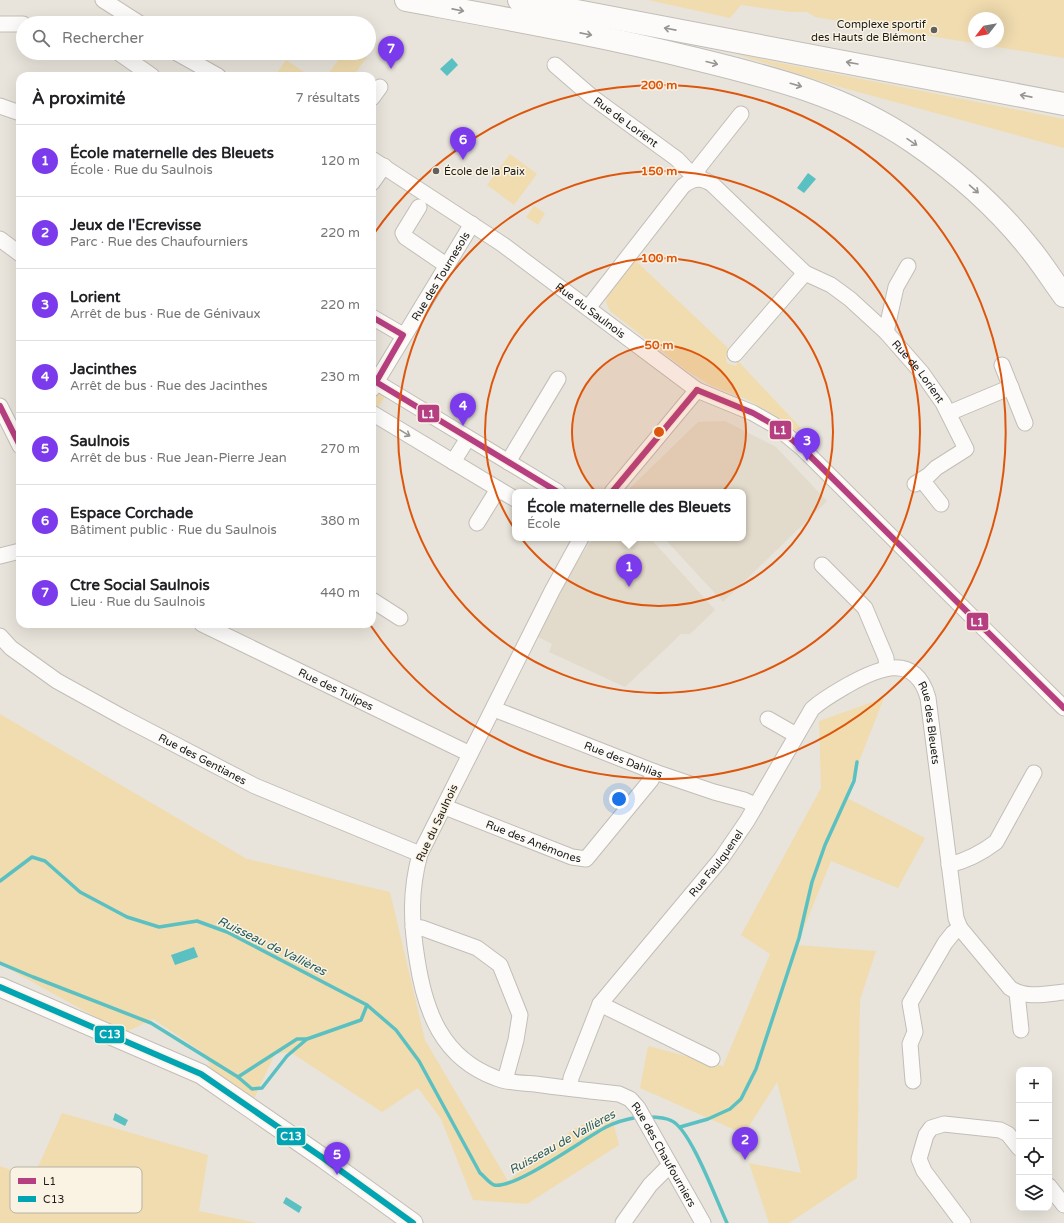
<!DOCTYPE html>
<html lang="fr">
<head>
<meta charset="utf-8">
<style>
	body { margin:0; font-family:"Varela Round",sans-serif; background:#f6f6f6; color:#202124 }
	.controls { position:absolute; right:12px; bottom:12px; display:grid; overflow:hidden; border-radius:8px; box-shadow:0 4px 16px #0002 }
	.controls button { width:36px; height:36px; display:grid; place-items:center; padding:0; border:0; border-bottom:1px solid #e0e0e0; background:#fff; color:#202124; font:20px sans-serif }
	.compass { position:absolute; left:968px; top:12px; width:36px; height:36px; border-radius:50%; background:#fff; box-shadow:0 4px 16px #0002; rotate:239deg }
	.you { position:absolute; left:619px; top:799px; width:14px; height:14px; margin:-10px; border:3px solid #fff; border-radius:50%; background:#1a73e8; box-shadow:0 0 0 6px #1a73e833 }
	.badge { display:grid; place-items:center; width:26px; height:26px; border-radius:50%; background:#7c3aed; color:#fff; font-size:13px; font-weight:700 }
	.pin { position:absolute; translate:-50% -33px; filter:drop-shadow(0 1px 2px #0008) }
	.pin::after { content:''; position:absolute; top:21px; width:14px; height:12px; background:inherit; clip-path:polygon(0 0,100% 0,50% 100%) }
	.popup { position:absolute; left:512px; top:489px; width:234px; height:52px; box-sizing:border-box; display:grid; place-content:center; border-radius:8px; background:#fff; filter:drop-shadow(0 1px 3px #0005); font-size:13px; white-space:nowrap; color:#757577 }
	.popup b { font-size:15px; color:#202124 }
	.popup::after { content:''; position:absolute; left:50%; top:100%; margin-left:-8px; border:8px solid transparent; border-top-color:#fff }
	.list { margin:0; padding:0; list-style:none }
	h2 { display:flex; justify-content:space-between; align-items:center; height:52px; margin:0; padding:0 16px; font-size:17px }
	h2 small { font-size:13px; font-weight:400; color:#757577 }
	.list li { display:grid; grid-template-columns:26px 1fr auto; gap:12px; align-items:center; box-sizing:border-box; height:72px; padding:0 16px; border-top:1px solid #e0e0e0 }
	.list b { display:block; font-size:15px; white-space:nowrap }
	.list p { margin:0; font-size:13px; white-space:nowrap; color:#757577 }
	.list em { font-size:13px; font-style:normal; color:#757577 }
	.icon { flex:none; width:22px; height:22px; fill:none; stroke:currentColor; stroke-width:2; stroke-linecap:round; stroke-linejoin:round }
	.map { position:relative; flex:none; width:1064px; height:1223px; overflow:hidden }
	.search { position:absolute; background:#fff; box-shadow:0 4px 16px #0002; left:16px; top:16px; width:360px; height:44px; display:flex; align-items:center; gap:10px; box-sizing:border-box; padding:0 14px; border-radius:22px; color:#757577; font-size:15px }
	.panel { position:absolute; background:#fff; box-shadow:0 4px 16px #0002; left:16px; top:72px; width:360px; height:556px; border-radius:12px }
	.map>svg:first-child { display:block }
	.built { fill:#e2daca }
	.green { fill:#f0dcaf; fill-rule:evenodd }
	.water { fill:#5bc0c2 }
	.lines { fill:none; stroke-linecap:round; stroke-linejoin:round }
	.stream { stroke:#5bc0c2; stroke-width:3.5 }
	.minor-casing { stroke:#c1beb7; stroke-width:17 }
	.major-casing { stroke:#c1beb7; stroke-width:21 }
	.highway-casing { stroke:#c1beb7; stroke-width:24 }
	.minor { stroke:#fcfbfa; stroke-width:15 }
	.major { stroke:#fcfbfa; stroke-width:19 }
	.highway { stroke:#fcfbfa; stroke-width:22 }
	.bus-1-casing { stroke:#faf3e4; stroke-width:9 }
	.bus-2-casing { stroke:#faf3e4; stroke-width:9 }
	.bus-1 { stroke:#b63f82; stroke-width:6 }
	.bus-2 { stroke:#00a4b2; stroke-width:6 }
	.oneway { stroke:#979592 }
	.ring { fill:none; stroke:#de560c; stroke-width:2 }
	.poi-dot { fill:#63605a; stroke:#faf3e4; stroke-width:1.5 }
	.labels { text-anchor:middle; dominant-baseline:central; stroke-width:3; stroke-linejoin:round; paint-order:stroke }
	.poi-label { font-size:11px; fill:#1b1914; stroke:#faf3e4; text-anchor:end }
	.street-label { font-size:11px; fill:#1b1914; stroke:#faf3e4 }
	.water-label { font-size:12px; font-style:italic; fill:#275d60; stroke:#faf3e4 }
	.key { fill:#faf3e4; stroke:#b7b2a6; stroke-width:1 }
	.key-label { font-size:11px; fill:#1b1914 }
	.centre { fill:#de560c; stroke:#faf3e4; stroke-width:2 }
	.ring-label { font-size:12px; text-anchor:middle; font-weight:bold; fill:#de560c; stroke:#faf3e4; stroke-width:3; stroke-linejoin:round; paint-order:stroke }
	.line-badge { stroke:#faf3e4; stroke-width:1.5 }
	.badge-label { font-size:11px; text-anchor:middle; font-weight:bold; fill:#fff }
</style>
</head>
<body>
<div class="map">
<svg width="1064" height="1223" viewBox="0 0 1064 1223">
	<rect width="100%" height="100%" fill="#e8e4db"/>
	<!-- built -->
	<g class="built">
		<path d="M725,421l51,26 51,54 -104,101 -59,-64h79v-46h-113v-4l68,-66z"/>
		<path d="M593,538h57l65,72 -25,24h-9l-56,53 -76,-35 3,-8 -14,-7 37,-72z"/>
	</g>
	<!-- green -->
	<g class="green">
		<path d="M648,0h416v58l-249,-41 -8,-5h-16l-50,-7 -11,13zM974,18h24v24h-24z"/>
		<path d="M344,53h18l5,4 -14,19h-24l-2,-1z"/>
		<path d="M736,54l328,65v29l-228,-62z"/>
		<path d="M286,60l24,16h-35z"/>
		<path d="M510,154l27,20 -23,31 -27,-20z"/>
		<path d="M534,206l11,7 -7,12 -12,-8z"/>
		<path d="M636,258l1,4 91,86 -2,12 1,3 9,3 2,-5 63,67 -6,3 -17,-14 -32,-18 -34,-13 -25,-15 -77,-60 -4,-9 1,-5z"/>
		<path d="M379,393l7,2 -9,14 -5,-8 3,-6z"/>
		<path d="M884,698l-39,99 80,41 -27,50 -67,-27 -34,84 79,6 -16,49 -3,178 -68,45h-20l-20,-60 52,10 -24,-91 -33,52 -104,-46 8,-42 75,20 47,-112 -29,-19 80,-147 -2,-67z"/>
		<path d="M0,714l247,145 143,33 35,148 83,141 67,-53 36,-15 8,32 -92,59 -54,-4 -32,-81 -23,-31 -36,24 -92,-60 -15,2 -22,47 -40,-27 -8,-20 -52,-35 -29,14 -124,-69z"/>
		<path d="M62,1113l146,42 -9,56 58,12h-257v-57l33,12z"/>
	</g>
	<!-- water -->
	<g class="water">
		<path d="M452,58l6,7 -11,11 -7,-7z"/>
		<path d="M808,173l8,6 -12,14 -7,-5z"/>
		<path d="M194,947l4,10 -23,8 -4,-10z"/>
		<path d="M115,1113l13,7 -3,6 -12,-6z"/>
		<path d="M286,1197l16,10 -3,6 -16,-10z"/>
	</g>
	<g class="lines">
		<!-- stream -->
		<g class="stream">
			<path d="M0,881l32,-24 13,4 35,31 47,25 32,10 38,-6 30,11 140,73 29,25 23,31 61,112c4,3 9,10 14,12 20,5 91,-47 112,-58 10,-5 21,-8 32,-10"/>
			<path d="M0,963l33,14 118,46 87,54 14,12 10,-1 25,-32 20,-17 54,-19 6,-15"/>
			<path d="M238,1077l59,-38h10"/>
			<path d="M648,1117c8,0 17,0 24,4 19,9 45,81 55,102"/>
			<path d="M680,1127l28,-8 22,-10 11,-10 15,-30 43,-131 13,-56 13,-37 29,-64 3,-19"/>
		</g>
		<!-- minor casing -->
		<g class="minor-casing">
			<g id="minor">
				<path d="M103,0l36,23"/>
				<path d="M0,24h23"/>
				<path d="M119,53l33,23"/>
				<path d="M177,53l41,23"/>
				<path id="s1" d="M555,65l37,32 85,62 19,20"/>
				<path d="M372,98l8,-11"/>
				<path d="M0,106l20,7"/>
				<path id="s2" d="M372,159l130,85 195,146 56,23 21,12 28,23 262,260"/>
				<path d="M696,179l3,-12 42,-53"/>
				<path d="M372,183l12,-17"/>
				<path d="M419,207l-16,26 2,4 41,28"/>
				<path d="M0,239l20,15"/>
				<path id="s3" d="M588,308l95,-122c10,-8 18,-9 29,-2l93,89 26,12 19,14 36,33 36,41 21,30 23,46 -30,19 -7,7 -14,9"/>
				<path d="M372,317l31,18"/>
				<path d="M886,332l10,-45 12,-21"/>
				<path d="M735,354l70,-81"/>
				<path d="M1002,365l23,58"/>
				<path d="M376,382l182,110"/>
				<path id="s4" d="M372,389l100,-165"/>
				<path d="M0,406l20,40"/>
				<path d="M372,413l143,86"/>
				<path d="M949,413l62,-26"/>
				<path d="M453,462l15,-24"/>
				<path d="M508,462l50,-83"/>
				<path d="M922,480l19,24"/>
				<path d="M612,492l85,-102"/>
				<path d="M477,523l21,-34"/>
				<path id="s5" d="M581,538l-29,53 -132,263c-10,36 -9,69 -3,105 8,53 25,99 79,119 12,5 27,5 39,6 28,4 56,7 84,10l11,5 8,9 65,115"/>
				<path d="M0,556l20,-5"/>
				<path d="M822,565l43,43 21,50 1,10"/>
				<path d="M372,600l28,18"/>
				<path id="s6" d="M202,624l268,130"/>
				<path id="s7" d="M0,636l11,12 46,33 67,37 131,68 165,68"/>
				<path id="s8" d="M494,709l161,63 59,20 30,8 11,5"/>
				<path d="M768,719l28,16"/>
				<path id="s9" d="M445,807l127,50 14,2 65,-79 4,-8"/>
				<path d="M949,865c16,-4 34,-13 47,-23l38,-69"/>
				<path d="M413,927l9,1 55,20 23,17 20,50 -4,25 -11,40"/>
				<path d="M1017,993l4,37"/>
				<path d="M600,1004l112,55"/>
				<path d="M913,1081l-3,-37 5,-12 -5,-29 35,-60 8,-10 7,-5"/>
				<path id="s10" d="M570,1088l1,-10 29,-74 121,-145 26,-38 65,-112c11,-10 24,-17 36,-24 30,-17 67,-33 80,13l28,220 4,10 50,60c15,11 36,6 54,4"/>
				<path d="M1049,1186l15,19"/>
				<path d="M623,1223l27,-38 20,-20"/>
				<path d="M963,1223l-39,-52 -5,-12 7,-24 5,-7 13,-4 56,6 8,4 11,14"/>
			</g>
		</g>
		<!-- major casing -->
		<g class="major-casing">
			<path id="major" d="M0,987l201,87 122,84 90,65"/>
		</g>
		<!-- highway casing -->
		<g class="highway-casing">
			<g id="highway">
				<path d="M406,0c97,18 194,35 290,59 78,19 150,37 217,83 44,30 85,66 118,108 12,15 22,31 33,46"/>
				<path d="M519,0l545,104"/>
			</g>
		</g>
		<!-- minor -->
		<use href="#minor" class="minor"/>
		<!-- major -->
		<use href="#major" class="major"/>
		<!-- highway -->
		<use href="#highway" class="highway"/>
		<!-- bus-1 casing -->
		<g class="bus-1-casing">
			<g id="bus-1">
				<path d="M372,317l31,18 -27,47 182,110"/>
				<path d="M697,390l56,23 21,12 28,23 262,260"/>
				<path d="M0,406l20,40"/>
				<path d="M612,492l85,-102"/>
			</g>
		</g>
		<!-- bus-2 casing -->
		<g class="bus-2-casing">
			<path id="bus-2" d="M0,987l201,87 122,84 90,65"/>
		</g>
		<!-- bus-1 -->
		<use href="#bus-1" class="bus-1"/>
		<!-- bus-2 -->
		<use href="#bus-2" class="bus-2"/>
	</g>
	<!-- one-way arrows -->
	<defs><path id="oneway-shaft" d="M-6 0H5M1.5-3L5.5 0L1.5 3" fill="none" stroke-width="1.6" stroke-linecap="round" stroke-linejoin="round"/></defs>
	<g class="oneway">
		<use href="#oneway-shaft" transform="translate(458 10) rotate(11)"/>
		<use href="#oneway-shaft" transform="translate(670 29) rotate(-169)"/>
		<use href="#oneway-shaft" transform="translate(586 34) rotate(11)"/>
		<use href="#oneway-shaft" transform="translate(712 63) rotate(14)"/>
		<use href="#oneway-shaft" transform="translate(852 63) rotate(-170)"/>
		<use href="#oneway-shaft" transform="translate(796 85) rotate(16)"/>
		<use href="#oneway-shaft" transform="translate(1026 96) rotate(-169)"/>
		<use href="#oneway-shaft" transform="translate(912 142) rotate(34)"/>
		<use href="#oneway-shaft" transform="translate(974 189) rotate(41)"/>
		<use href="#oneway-shaft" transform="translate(405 433) rotate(31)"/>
	</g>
	<!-- distance rings -->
	<circle cx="659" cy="432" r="87" fill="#de560c" fill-opacity=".12"/>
	<g class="ring">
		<circle cx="659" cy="432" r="87"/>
		<circle cx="659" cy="432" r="174"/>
		<circle cx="659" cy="432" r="261"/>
		<path d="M373 235A347 347 0 1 1 371 626"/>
	</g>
	<!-- markers -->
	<g class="poi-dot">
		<circle cx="934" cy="30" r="4"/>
		<circle cx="436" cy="171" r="4"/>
	</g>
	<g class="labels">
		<!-- poi labels -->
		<g class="poi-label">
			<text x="926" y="24">Complexe sportif<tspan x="926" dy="13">des Hauts de Blémont</tspan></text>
			<text x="444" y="171" text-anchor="start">École de la Paix</text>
		</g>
		<!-- street labels -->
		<g class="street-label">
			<text stroke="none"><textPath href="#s1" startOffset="91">Rue de Lorient</textPath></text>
			<text stroke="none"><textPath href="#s4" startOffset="132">Rue des Tournesols</textPath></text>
			<text stroke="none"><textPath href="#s2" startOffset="266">Rue du Saulnois</textPath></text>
			<text stroke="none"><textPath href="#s3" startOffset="467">Rue de Lorient</textPath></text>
			<text stroke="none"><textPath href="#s6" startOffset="149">Rue des Tulipes</textPath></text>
			<text stroke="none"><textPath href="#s10" startOffset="621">Rue des Bleuets</textPath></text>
			<text stroke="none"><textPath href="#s7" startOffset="238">Rue des Gentianes</textPath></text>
			<text stroke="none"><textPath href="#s8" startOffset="139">Rue des Dahlias</textPath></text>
			<text transform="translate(437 823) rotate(-65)">Rue du Saulnois</text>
			<text stroke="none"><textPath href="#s9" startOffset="95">Rue des Anémones</textPath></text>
			<text stroke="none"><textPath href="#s10" startOffset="272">Rue Faulquenel</textPath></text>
			<text stroke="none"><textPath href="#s5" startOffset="813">Rue des Chaufourniers</textPath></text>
		</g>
		<!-- water labels -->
		<g class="water-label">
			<text transform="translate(272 946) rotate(26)">Ruisseau de Vallières</text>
			<text transform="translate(562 1142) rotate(-29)">Ruisseau de Vallières</text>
		</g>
	</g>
	<!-- legend -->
	<rect x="10" y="1167" width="132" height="46" rx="6" class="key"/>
	<rect x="18" y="1178" width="18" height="6" fill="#b63f82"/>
	<rect x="18" y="1196" width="18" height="6" fill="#00a4b2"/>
	<g class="key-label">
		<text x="43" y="1185">L1</text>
		<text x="43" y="1203">C13</text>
	</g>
	<circle cx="659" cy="432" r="6" class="centre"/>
	<g class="ring-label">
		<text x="659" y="89">200 m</text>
		<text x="659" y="175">150 m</text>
		<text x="659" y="262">100 m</text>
		<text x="659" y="349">50 m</text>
	</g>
	<g class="line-badge">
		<rect x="417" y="404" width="23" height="19" rx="4" fill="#b63f82"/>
		<rect x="769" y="420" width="23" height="20" rx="4" fill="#b63f82"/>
		<rect x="966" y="612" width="23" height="19" rx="4" fill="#b63f82"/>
		<rect x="94" y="1025" width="31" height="19" rx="4" fill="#00a4b2"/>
		<rect x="276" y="1127" width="30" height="19" rx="4" fill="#00a4b2"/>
	</g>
	<g class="badge-label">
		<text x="428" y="418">L1</text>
		<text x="780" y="434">L1</text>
		<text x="977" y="626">L1</text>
		<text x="110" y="1038">C13</text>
		<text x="291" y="1140">C13</text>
	</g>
</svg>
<div class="controls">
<button>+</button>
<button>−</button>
<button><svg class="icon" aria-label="locate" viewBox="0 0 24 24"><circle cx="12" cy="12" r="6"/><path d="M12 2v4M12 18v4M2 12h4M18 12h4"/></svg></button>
<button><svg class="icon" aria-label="layers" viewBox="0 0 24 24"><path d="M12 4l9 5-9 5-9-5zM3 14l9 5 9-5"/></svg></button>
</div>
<svg class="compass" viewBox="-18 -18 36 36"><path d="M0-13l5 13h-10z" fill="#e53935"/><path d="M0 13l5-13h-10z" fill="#757577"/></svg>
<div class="you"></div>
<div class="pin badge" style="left:629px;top:587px">1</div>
<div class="popup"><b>École maternelle des Bleuets</b>École</div>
<div class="pin badge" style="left:745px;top:1160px">2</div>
<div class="pin badge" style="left:807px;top:461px">3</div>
<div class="pin badge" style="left:463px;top:426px">4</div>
<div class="pin badge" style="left:337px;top:1175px">5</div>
<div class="pin badge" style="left:463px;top:160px">6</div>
<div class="pin badge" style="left:391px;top:69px">7</div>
<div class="search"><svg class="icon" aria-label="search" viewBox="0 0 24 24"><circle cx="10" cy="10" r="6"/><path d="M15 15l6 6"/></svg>Rechercher</div>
<section class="panel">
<h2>À proximité<small>7 résultats</small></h2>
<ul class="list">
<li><span class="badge">1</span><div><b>École maternelle des Bleuets</b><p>École · Rue du Saulnois</p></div><em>120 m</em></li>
<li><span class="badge">2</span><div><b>Jeux de l'Ecrevisse</b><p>Parc · Rue des Chaufourniers</p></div><em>220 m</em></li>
<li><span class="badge">3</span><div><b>Lorient</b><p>Arrêt de bus · Rue de Génivaux</p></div><em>220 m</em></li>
<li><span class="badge">4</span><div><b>Jacinthes</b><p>Arrêt de bus · Rue des Jacinthes</p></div><em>230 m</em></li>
<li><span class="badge">5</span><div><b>Saulnois</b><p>Arrêt de bus · Rue Jean-Pierre Jean</p></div><em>270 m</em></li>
<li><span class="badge">6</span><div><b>Espace Corchade</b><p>Bâtiment public · Rue du Saulnois</p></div><em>380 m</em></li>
<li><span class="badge">7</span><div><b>Ctre Social Saulnois</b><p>Lieu · Rue du Saulnois</p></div><em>440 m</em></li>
</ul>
</section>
</div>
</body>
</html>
